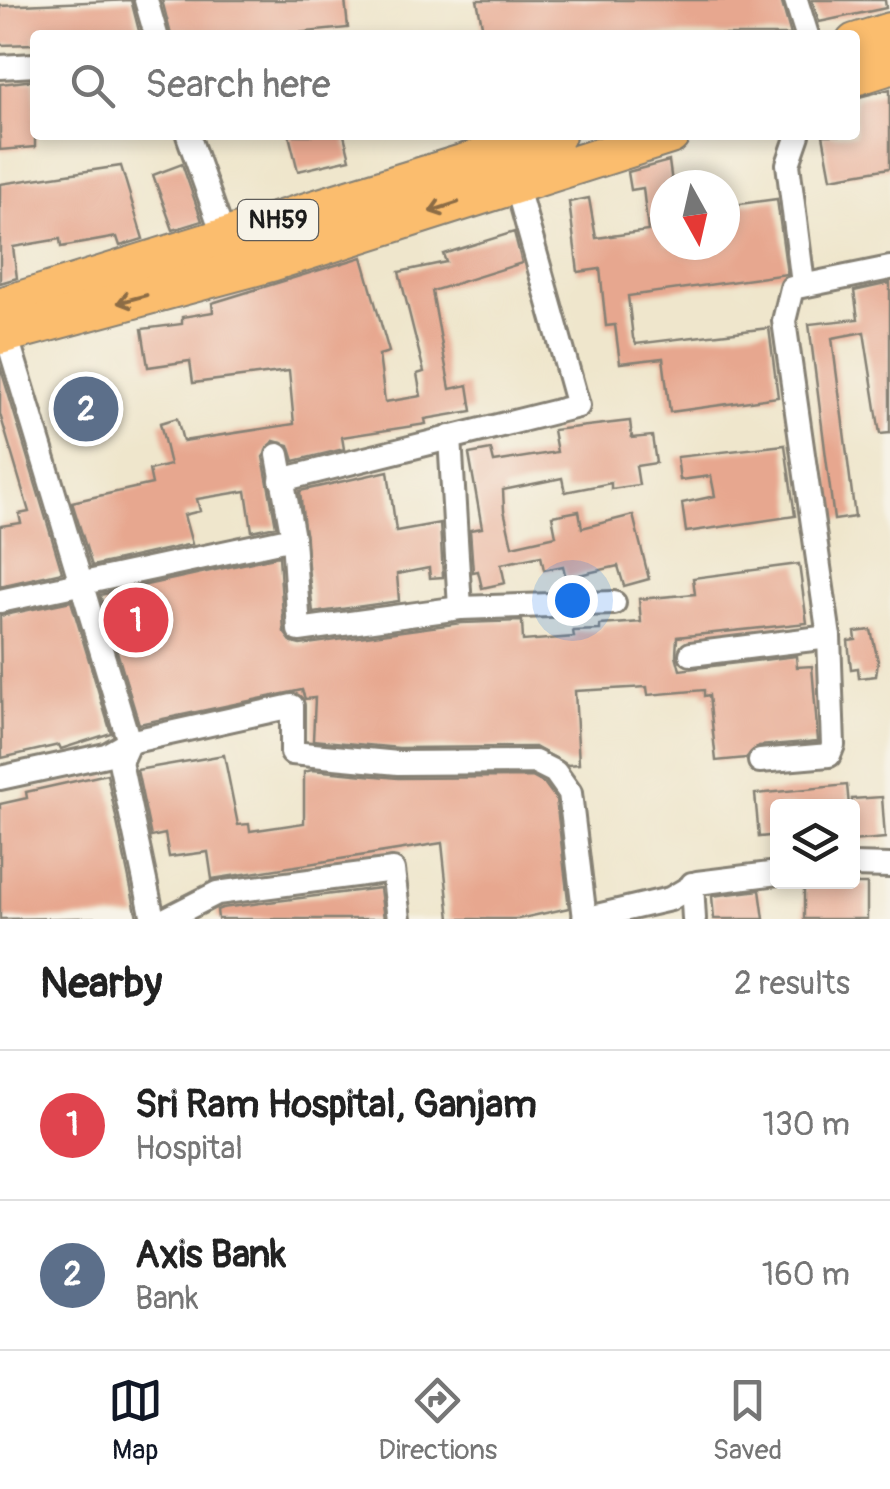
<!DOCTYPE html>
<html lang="en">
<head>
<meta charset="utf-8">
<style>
	body { margin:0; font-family:Pangolin,sans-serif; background:#f2f2f2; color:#222 }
	.controls { position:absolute; right:30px; bottom:30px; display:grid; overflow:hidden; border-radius:10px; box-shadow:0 5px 15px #0003 }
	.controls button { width:90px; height:90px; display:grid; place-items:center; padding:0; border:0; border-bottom:2px solid #e0e0e0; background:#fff; color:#222; font:50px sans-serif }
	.compass { position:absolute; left:650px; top:170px; width:90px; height:90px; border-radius:50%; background:#fff; box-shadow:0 5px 15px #0003; rotate:172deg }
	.you { position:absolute; left:572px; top:600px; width:35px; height:35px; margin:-25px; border:8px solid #fff; border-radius:50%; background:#1a73e8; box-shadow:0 0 0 15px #1a73e833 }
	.badge { display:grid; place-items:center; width:65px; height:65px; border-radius:50%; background:#111827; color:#fff; font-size:32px; font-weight:700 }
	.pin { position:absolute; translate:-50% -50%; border:5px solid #fff; box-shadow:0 2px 10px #0006 }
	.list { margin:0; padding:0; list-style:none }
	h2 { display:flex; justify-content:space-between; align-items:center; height:130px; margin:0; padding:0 40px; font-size:42px }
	h2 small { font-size:32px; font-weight:400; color:#767676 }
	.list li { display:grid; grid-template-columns:65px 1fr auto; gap:30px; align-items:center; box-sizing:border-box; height:150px; padding:0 40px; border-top:2px solid #e0e0e0 }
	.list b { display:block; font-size:38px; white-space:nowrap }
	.list p { margin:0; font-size:32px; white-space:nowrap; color:#767676 }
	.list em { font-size:32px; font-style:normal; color:#767676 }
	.icon { flex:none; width:55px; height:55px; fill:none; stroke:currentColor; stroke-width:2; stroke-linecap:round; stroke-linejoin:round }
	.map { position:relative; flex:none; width:890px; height:919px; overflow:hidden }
	.search { position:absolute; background:#fff; box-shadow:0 5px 15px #0003; left:30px; right:30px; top:30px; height:110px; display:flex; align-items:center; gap:25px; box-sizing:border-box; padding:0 35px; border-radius:10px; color:#767676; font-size:38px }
	.sheet { height:430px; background:#fff }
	nav { display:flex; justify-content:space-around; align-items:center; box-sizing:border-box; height:140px; border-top:2px solid #e0e0e0; background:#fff; font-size:28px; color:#767676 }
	nav a { display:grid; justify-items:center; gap:5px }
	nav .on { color:#111827 }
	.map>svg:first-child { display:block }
	.building { fill:#e7a78f }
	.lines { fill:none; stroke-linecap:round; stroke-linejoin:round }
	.minor-casing { stroke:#868174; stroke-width:28 }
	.trunk-casing { stroke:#868174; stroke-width:42 }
	.minor { stroke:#fff; stroke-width:22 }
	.trunk { stroke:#fbbd6e; stroke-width:38 }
	.oneway { stroke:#8c6c45 }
	.labels { text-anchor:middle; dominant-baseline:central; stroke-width:9; stroke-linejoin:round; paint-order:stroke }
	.shield { fill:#f7f3e8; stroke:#5e5c59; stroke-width:2.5 }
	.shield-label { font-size:25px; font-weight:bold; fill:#1c1c1c }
</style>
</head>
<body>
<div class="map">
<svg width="890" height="919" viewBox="0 0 890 919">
	<rect width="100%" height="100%" fill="#f7f3e8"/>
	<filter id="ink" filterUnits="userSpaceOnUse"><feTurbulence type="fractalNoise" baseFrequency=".01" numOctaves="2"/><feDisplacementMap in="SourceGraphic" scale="20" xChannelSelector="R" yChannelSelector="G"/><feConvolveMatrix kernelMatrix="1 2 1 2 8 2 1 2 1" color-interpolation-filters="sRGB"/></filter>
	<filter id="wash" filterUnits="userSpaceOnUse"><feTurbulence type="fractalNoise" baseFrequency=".0048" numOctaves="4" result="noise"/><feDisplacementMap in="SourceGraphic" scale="40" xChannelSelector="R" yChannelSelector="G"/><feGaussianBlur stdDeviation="2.25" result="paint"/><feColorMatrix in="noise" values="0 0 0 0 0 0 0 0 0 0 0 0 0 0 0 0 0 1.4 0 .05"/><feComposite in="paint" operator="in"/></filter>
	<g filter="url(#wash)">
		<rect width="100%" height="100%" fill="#efe6cc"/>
		<g id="blocks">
			<!-- building -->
			<g class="building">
				<path d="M131,0l9,35h-105v9l-35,1v-39z"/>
				<path d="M162,0h183l3,28 -73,7h-104z"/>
				<path d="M477,0h304l10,35h-307z"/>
				<path d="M812,0h73l1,8 -67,14z"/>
				<path d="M35,80v67l-35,3v-66z"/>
				<path d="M890,89v79l-59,10 -8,-43h32v-37z"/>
				<path d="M289,135h55l6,24 -52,12z"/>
				<path d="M669,161l3,22 -7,1v61h60v-39l52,-7 10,75 -159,22 5,42 3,6 133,-16 9,69 -108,15 -7,-54 -43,5 -5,-38 -9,1 -6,-57 -22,3 -9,-70 20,-4 7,40 52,-7 -5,-43 -12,2 -3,-18z"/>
				<path d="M182,164l20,57 -29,9 -20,-55z"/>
				<path d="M121,166l22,73 -23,7 -3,-9 -56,10 -1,-8 -47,8 4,31 -17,5v-99z"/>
				<path d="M514,232l8,31 -90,28 18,98 18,-4 4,26 -47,8 1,5 -84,13 2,12 -50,12 -5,-16 -15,-4 -11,16 13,69 -24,5 -6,-40 -49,8 3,12 -16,4 8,29 -100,22 -20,-64 80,-18 -3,-14 21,-5 -10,-42 17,-5 6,23 111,-17 -5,-53 -96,12 -3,-22 -42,6 -6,-38 40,-5v-7l31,-5 -1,-9 150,-46 27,95 -10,3 6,47 36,-6 -4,-22 7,-2 -25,-100 47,-10 -3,-8z"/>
				<path d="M890,283v150l-10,1 -16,-102 -32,6 23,179 -21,3 -25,-196 49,-5 -4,-28z"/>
				<path d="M0,366l62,206 -62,14v-60l21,-3 -2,-9 10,-2 -29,-98z"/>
				<path d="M630,421l2,17 20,-2 4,27 -20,3 3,19 -28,4v-6l-46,9 -3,-14 -59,12 1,20 8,36 44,-10 -4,-20 27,-5 3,17 51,-13 16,64 -25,7 -6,-20 -52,12 -3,-12 -19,4 -3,-14 -40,8 4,19 -23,5 -4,-17 -5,1 -3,-42 12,-2 -13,-74 22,-4 3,12 63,-10 -4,-22z"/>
				<path d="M785,445l10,71 -109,16 -4,-29 33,-7 -4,-20 -31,4 -3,-23z"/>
				<path d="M388,471l8,60 44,-8 3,54 -13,1 -1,-10 -32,6 2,27 -86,12 -13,-122z"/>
				<path d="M279,556l5,76 8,11 8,2 161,-22 61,-2 1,20 51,-4 -1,-6 27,-1v-5l41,-3 -2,-23 56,-5 -2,-16 106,-14 8,59 -130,14 -1,18 4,15 116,-14 1,11 15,-1 6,75 -59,5 -13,12 -30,3 -7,-66 -5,1v-6l-56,5 -1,-8 -72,4 4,73 -11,1 -33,-18 -136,1 -86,-8 2,-42 -10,1 -3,-9 -163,34 -39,-129z"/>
				<path d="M71,601l40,132 -50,16 -2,-4 -57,13 -2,-142z"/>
				<path d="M871,630l7,31 -2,15 -17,2 -1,-10 -7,1 -3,-28 8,-1 -1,-8z"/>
				<path d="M224,755l14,70 11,-1 1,7 54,-8v-51l8,-2 86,8 134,-1 13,7 11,15 13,109 -51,11h-68l-8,-76 -230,36 -4,-27 -39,5 -4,-23 -14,3 -14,-67z"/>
				<path d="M107,774l30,143 -137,2v-115l27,-6 -1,-6z"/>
				<path d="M847,785l2,21h-71v29l-19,2 -4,-43z"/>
				<path d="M882,797l3,41 -33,3v-42z"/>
				<rect x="804" y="884" width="63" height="35"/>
				<path d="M380,888l4,31h-166l-1,-9 5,-2z"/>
				<path d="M760,890l4,29h-50l-2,-23z"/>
			</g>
		</g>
	</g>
	<g filter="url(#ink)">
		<use href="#blocks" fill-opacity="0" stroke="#868174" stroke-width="2.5"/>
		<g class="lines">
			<!-- minor casing -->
			<g class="minor-casing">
				<g id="minor">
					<path d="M146,0l10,35"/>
					<path d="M796,0l11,35"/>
					<path d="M0,67l35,-2"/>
					<path d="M188,135l36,102"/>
					<path d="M798,135l-10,29 15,120"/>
					<path d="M3,324l126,418 -9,20 33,157"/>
					<path d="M450,437l10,171 154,-5"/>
					<path d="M281,480l297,-74 -62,-222"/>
					<path d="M293,538l6,92 161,-22"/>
					<path d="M0,601l293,-63 -15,-83"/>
					<path d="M691,654l138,-17"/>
					<path d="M760,761l69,-6 4,-10 -4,-108 -45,-316 8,-33 98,-20"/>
					<path d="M0,778l106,-23 23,-13 163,-36v47l106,10 137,-1 20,10 15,21 15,126"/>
					<path d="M852,865l38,1"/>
					<path d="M692,884l2,35"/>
					<path d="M166,919l51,-26 176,-23 6,49"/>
					<path d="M584,919l86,-20 27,-16 81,-10"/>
				</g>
			</g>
			<!-- trunk casing -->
			<g class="trunk-casing">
				<g id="trunk">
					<path d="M855,43l35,-11"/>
					<path d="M855,76l35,-11"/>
					<path d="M0,307l556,-172"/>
					<path d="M0,335l271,-73 399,-127"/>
				</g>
			</g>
			<!-- minor -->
			<use href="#minor" class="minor"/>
			<!-- trunk -->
			<use href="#trunk" class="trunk"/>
		</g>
		<!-- one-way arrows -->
		<defs><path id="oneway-shaft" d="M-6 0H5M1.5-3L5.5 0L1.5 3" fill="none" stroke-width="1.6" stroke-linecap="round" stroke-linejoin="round" transform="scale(2.5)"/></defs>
		<g class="oneway">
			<use href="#oneway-shaft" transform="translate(444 207) rotate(162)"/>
			<use href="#oneway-shaft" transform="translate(132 299) rotate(165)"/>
		</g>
	</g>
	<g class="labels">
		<!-- shield labels -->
		<rect class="shield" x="238" y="200" width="80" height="40" rx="8"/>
		<g class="shield-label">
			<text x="278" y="220">NH59</text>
		</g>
	</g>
</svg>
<div class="controls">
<button><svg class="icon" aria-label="layers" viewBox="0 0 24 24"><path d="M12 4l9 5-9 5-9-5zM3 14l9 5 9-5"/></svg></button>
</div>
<svg class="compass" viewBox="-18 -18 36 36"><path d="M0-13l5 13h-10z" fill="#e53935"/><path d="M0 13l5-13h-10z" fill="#767676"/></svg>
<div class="you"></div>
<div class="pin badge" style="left:136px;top:620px;background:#e0444e">1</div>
<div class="pin badge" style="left:86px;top:409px;background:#5c6f8a">2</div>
<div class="search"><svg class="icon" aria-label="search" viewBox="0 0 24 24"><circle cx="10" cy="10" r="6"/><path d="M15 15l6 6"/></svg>Search here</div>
</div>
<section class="sheet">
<h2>Nearby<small>2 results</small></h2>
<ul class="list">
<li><span class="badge" style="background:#e0444e">1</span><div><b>Sri Ram Hospital, Ganjam</b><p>Hospital</p></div><em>130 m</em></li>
<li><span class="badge" style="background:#5c6f8a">2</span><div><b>Axis Bank</b><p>Bank</p></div><em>160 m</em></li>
</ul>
</section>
<nav>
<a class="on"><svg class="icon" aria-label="map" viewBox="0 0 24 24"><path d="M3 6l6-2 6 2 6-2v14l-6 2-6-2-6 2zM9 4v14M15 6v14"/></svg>Map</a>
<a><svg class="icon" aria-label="directions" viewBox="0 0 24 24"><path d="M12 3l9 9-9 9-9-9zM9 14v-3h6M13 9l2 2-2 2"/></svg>Directions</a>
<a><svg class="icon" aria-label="saved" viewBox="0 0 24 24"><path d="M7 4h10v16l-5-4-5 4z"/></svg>Saved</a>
</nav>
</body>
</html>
